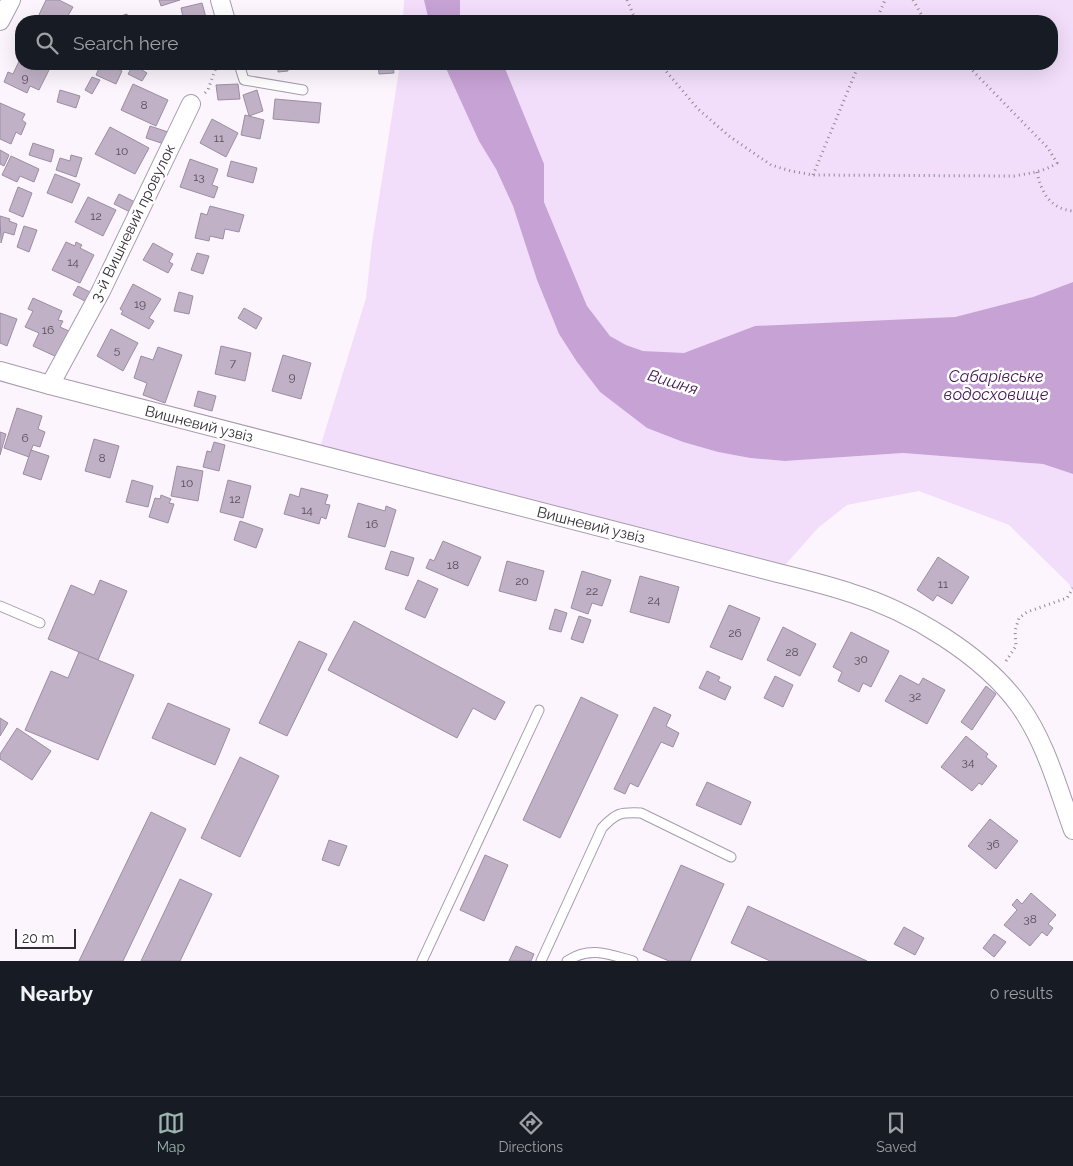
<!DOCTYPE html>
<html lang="en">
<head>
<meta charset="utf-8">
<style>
	body { margin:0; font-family:Raleway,sans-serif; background:#20242c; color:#f1f3f6 }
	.scale { position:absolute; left:15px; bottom:12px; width:61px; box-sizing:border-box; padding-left:5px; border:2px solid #332d35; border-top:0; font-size:14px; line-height:18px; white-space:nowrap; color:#332d35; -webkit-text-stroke:4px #fff; paint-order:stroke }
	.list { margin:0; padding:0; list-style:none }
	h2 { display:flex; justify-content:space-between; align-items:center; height:65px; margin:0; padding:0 20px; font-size:21px }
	h2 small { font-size:16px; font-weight:400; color:#9ea1a6 }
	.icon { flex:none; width:28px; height:28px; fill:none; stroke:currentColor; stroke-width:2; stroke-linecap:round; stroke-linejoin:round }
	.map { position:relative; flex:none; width:1073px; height:961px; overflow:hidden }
	.search { position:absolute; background:#171b24; box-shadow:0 5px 20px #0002; left:15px; right:15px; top:15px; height:55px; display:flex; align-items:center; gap:12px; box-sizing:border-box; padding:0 18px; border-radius:20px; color:#9ea1a6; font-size:19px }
	.sheet { height:135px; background:#171b24 }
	nav { display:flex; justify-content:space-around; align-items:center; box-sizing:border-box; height:70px; border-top:1px solid #363941; background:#171b24; font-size:14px; color:#9ea1a6 }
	nav a { display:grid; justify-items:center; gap:2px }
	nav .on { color:#9ab6ae }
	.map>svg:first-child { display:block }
	.green { fill:#f2defa }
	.water { fill:#c7a2d5 }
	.building { fill:#c0b1c6; stroke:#9c8ea2 }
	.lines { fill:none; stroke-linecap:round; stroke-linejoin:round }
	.lane-casing { stroke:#a89aae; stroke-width:11 }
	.street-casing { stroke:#a89aae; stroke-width:20 }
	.path { stroke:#8f8891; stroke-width:3; stroke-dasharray:1 4; stroke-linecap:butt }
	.lane { stroke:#fff; stroke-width:9 }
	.street { stroke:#fff; stroke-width:18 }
	.labels { text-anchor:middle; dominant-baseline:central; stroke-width:5; stroke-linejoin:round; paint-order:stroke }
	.number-label { font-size:12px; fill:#564e59 }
	.street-label { font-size:15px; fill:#332d35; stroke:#fff }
	.water-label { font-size:16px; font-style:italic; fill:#441553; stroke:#fff }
</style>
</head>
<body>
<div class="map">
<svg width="1073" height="961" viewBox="0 0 1073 961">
	<rect width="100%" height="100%" fill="#fcf5fe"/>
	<!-- green -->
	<path class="green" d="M404,0h669v282l-40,15 -78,20 -271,37 -41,-3 -17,-6 -16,-9 -13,-15 -10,-15 -43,-104v-38l-48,5 17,37 24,74 22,54 18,28 23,30 47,36 36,14 35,10 32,6 35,3 118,-8 140,11 30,10v118l-4,-8 -60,-59 -90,-34 -72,14 -29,23 -40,45 -460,-119 48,-156 6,-55 28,-179h652v-43h-649z"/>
	<!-- water -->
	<g class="water">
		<path d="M424,0h36v21h-31z"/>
		<path d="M444,64h59l1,2 40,98v38l43,104 23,30 16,9 17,6 41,2 71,-27 200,-9 78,-20 40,-15v192l-30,-10 -140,-11 -118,8 -35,-3 -32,-6 -35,-10 -36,-14 -47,-36 -23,-30 -18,-28 -22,-54 -24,-74 -17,-37 -17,-28z"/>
	</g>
	<!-- building -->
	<g class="building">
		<path d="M46,0h13l14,7 -8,14h-29z"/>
		<path d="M159,0h21l-19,6z"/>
		<path d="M202,3l5,18h-33l-1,-2 10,-2 -2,-9z"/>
		<path d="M127,14l2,7h-21v-1z"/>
		<path d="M21,57v7h31l-13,26 -9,-4 -3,7 -23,-11 4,-10 5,2z"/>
		<path d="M101,64h6l15,7 -6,13 -20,-9z"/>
		<path d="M273,64h29v1l-14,1v5l-10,1v-5l-4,1z"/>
		<path d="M378,64h15l1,9 -15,1z"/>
		<path d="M133,65l14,8 -5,8 -14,-7z"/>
		<path d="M92,77l8,3 -8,14 -7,-4z"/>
		<path d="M133,84l35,16 -12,26 -35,-16z"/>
		<path d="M238,84l2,15 -22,1 -2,-15z"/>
		<path d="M60,90l20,6 -4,12 -19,-6z"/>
		<path d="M257,90l6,21 -14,5 -6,-21z"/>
		<path d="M275,99l46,4 -2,20 -46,-4z"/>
		<path d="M0,103l25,11 -3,6 4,3 -5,12 -5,-3 -5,12 -11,-5z"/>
		<path d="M245,115l19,5 -4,19 -19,-4z"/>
		<path d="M212,119l26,14 -12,24 -26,-14z"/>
		<path d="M150,126l18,6 -4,12 -18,-6z"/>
		<path d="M110,127l39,21 -14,26 -40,-20z"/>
		<path d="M33,143l21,7 -3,12 -22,-7z"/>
		<path d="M0,150l9,5 -5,11 -4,-2z"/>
		<path d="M71,155l11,3 -6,19 -20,-7 4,-12 10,3z"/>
		<path d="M11,156l28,13 -5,13 -14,-6 -3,6 -15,-7z"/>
		<path d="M190,159l28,10 -6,16 6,2 -4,11 -34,-11z"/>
		<path d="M231,161l26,7 -4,15 -26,-7z"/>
		<path d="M55,174l25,10 -8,19 -25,-10z"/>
		<path d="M18,187l14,6 -9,24 -14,-6z"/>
		<path d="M119,194l16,8 -5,10 -16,-8z"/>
		<path d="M88,197l28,13 -13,26 -28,-14z"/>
		<path d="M210,206l34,9 -5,17 -14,-3 -2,10 -13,-3 -1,5 -14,-3 6,-25 6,2z"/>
		<path d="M0,216l10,3 -1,2 8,3 -3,11 -10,-3 -3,11z"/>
		<path d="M24,226l13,4 -8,22 -12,-5z"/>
		<path d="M66,242l9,4 1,-4 6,3 -2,3 14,7 -14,28 -28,-13z"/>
		<path d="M153,243l20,11 -4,8 4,2 -5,9 -25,-13z"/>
		<path d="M197,253l12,3 -6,18 -12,-4z"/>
		<path d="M133,284l28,15 -12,19 5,3 -5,8 -28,-15 2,-3 -3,-2z"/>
		<path d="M78,286l14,7 -5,9 -14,-7z"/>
		<path d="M179,292l14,4 -4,18 -15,-3z"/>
		<path d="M33,298l29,13 -4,9 5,1 -3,6 11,5 -12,26 -26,-12 6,-13 -14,-6 8,-16 -5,-2z"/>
		<path d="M244,308l18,10 -6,11 -18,-11z"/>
		<path d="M0,313l17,6 -10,27 -7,-3z"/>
		<path d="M111,329l27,14 -15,28 -26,-15z"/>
		<path d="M221,346l30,7 -6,28 -30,-7z"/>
		<path d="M158,347l24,8 -17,48 -22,-8 4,-12 -13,-5 7,-22 12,4z"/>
		<path d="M283,355l28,8 -10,36 -29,-8z"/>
		<path d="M198,391l18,5 -4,15 -18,-5z"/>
		<path d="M17,408l25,8 -4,13 7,3 -5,15 -7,-2 -4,12 -25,-9z"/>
		<path d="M0,432l6,2 -6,21z"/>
		<path d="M94,439l25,7 -9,32 -25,-7z"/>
		<path d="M214,442l11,3 -6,26 -16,-4 4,-16 4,1z"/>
		<path d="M31,450l18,6 -8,24 -18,-6z"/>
		<path d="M177,466l26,5 -5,30 -27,-5z"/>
		<path d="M132,480l21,6 -5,21 -22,-5z"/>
		<path d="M228,480l23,6 -8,32 -23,-6z"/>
		<path d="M301,488l27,7 -3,9 5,1 -4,14 -5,-2 -2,7 -35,-10 6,-20 9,3z"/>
		<path d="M161,495l10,4 -2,4 5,1 -6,19 -19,-6 6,-19 5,1z"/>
		<path d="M358,503l27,8 1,-5 10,4 -11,37 -37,-10z"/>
		<path d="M240,521l23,8 -7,19 -22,-8z"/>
		<path d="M443,541l38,16 -13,29 -42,-18 4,-9 4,2z"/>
		<path d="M391,551l23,7 -6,18 -23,-7z"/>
		<path d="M938,557l31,20 -17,27 -15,-9 -4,6 -16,-11z"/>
		<path d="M507,561l37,10 -8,30 -37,-10z"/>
		<path d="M582,571l29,9 -9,26 -10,-3 -4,11 -17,-6z"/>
		<path d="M640,576l39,11 -10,36 -39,-11z"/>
		<path d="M100,580l27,11 -29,69 -50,-21 23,-54 23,10z"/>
		<path d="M418,580l20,9 -13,29 -20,-9z"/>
		<path d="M729,605l31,13 -18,42 -32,-13z"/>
		<path d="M555,609l12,4 -6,19 -12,-3z"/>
		<path d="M579,616l12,4 -8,23 -12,-4z"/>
		<path d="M354,621l151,81 -10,18 -22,-12 -16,30 -129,-68z"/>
		<path d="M783,627l33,17 -16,32 -33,-16z"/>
		<path d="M851,632l38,19 -18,36 -8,-4 -4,9 -21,-11 4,-9 -9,-5z"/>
		<path d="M299,641l28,13 -40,82 -28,-13z"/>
		<path d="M79,652l55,23 -36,85 -73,-30 26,-59 17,7z"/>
		<path d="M707,671l13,6 -2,4 13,6 -6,13 -26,-12z"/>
		<path d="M900,675l19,10 4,-7 22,12 -18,34 -42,-23z"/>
		<path d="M775,676l18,9 -10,22 -19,-9z"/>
		<path d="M986,686l10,8 -24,36 -11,-8z"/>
		<path d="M581,697l37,18 -58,123 -37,-18z"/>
		<path d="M168,703l62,26 -15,36 -63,-27z"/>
		<path d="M654,707l17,8 -5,11 13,7 -6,14 -12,-5 -23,45 -8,-4 -5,11 -11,-5z"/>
		<path d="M0,718l8,5 -8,13z"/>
		<path d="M17,728l34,23 -19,29 -32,-21v-5z"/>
		<path d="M966,736l22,18 -2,3 11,9 -15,19 -3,-2 -7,8 -31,-24z"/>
		<path d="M240,757l39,19 -39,81 -39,-19z"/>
		<path d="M707,782l44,20 -10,23 -45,-20z"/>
		<path d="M151,812l35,17 -63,132h-44z"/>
		<path d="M990,819l28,22 -22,28 -28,-23z"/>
		<path d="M329,840l18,6 -8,20 -17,-6z"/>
		<path d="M485,855l23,10 -24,56 -24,-11z"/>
		<path d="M681,865l43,19 -34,77h-21l-26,-11z"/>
		<path d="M180,879l32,15 -32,67h-39z"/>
		<path d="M1031,893l25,22 -8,9 5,4 -6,8 -5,-4 -12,14 -26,-21 13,-15 -5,-5 5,-6 5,5z"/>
		<path d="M748,906l119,55h-97l-39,-18z"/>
		<path d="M904,927l20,11 -9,17 -21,-11z"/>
		<path d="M994,934l12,8 -12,15 -11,-9z"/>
		<path d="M516,946l18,8 -3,7h-22z"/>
	</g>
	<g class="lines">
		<!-- lane casing -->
		<g class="lane-casing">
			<g id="lane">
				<path d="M239,64l5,16 59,10"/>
				<path d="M0,606l40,17"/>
				<path d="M422,961l117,-251"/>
				<path d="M541,961l61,-133c14,-15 18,-16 39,-15l90,44"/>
				<path d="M567,961c23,-15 41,-7 66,0"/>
			</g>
		</g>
		<!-- street casing -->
		<g class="street-casing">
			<g id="street">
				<path d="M220,0l6,21"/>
				<path d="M0,21l11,-21"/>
				<path d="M0,371l50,14 728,188c24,6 49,12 73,20 59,18 132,62 168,112 27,37 39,84 54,125"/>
				<path d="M50,385l51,-94 90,-187"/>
			</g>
		</g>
		<!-- path -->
		<g class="path">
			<path d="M627,0l9,21"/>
			<path d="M913,0l12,21"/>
			<path d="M876,21l9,-21"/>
			<path d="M660,64l38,45 31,27 42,29 20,6 22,4 201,1c16,-3 30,-4 43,-13l-9,-15 -82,-84"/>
			<path d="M205,93l3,-3 9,-26"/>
			<path d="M1037,172c4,21 14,37 36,39"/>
			<path d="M813,175l46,-111"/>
			<path d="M1006,661l10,-15 -1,-15 4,-13 8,-6 40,-14 6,-10"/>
		</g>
		<!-- lane -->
		<use href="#lane" class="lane"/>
		<!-- street -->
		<use href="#street" class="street"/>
	</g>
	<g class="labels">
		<!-- number labels -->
		<g class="number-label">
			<text x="25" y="78">9</text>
			<text x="144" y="105">8</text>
			<text x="219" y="138">11</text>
			<text x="122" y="151">10</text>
			<text x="199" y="177">13</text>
			<text x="96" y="216">12</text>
			<text x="73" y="262">14</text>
			<text x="140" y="304">19</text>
			<text x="48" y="330">16</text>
			<text x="117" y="350">5</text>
			<text x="233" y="363">7</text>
			<text x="292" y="377">9</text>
			<text x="25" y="438">6</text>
			<text x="102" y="458">8</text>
			<text x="187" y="483">10</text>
			<text x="235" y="499">12</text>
			<text x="307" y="510">14</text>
			<text x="372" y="524">16</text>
			<text x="453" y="565">18</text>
			<text x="522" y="581">20</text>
			<text x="943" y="584">11</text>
			<text x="592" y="591">22</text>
			<text x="654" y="600">24</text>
			<text x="735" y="633">26</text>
			<text x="792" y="652">28</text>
			<text x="861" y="659">30</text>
			<text x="915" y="696">32</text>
			<text x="968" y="762">34</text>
			<text x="993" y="844">36</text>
			<text x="1030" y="919">38</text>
		</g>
		<!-- street labels -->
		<g class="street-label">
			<text transform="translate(133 223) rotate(-64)">3-й Вишневий провулок</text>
			<text transform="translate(199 424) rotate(14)">Вишневий узвіз</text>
			<text transform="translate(591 525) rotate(14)">Вишневий узвіз</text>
		</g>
		<!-- water labels -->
		<g class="water-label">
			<text x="996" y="376">Сабарівське<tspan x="996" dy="18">водосховище</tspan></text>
			<text transform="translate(673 382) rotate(17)">Вишня</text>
		</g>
	</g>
</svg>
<div class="scale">20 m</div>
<div class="search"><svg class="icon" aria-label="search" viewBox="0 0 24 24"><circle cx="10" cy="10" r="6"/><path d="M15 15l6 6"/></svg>Search here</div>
</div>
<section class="sheet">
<h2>Nearby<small>0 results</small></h2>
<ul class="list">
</ul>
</section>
<nav>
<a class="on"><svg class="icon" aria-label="map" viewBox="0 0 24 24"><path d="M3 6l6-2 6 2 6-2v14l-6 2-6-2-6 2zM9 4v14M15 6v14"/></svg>Map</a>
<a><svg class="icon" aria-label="directions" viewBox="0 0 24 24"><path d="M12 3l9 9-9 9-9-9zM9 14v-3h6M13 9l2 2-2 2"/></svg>Directions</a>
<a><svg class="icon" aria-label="saved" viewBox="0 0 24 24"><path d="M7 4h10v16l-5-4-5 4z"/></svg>Saved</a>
</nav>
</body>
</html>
